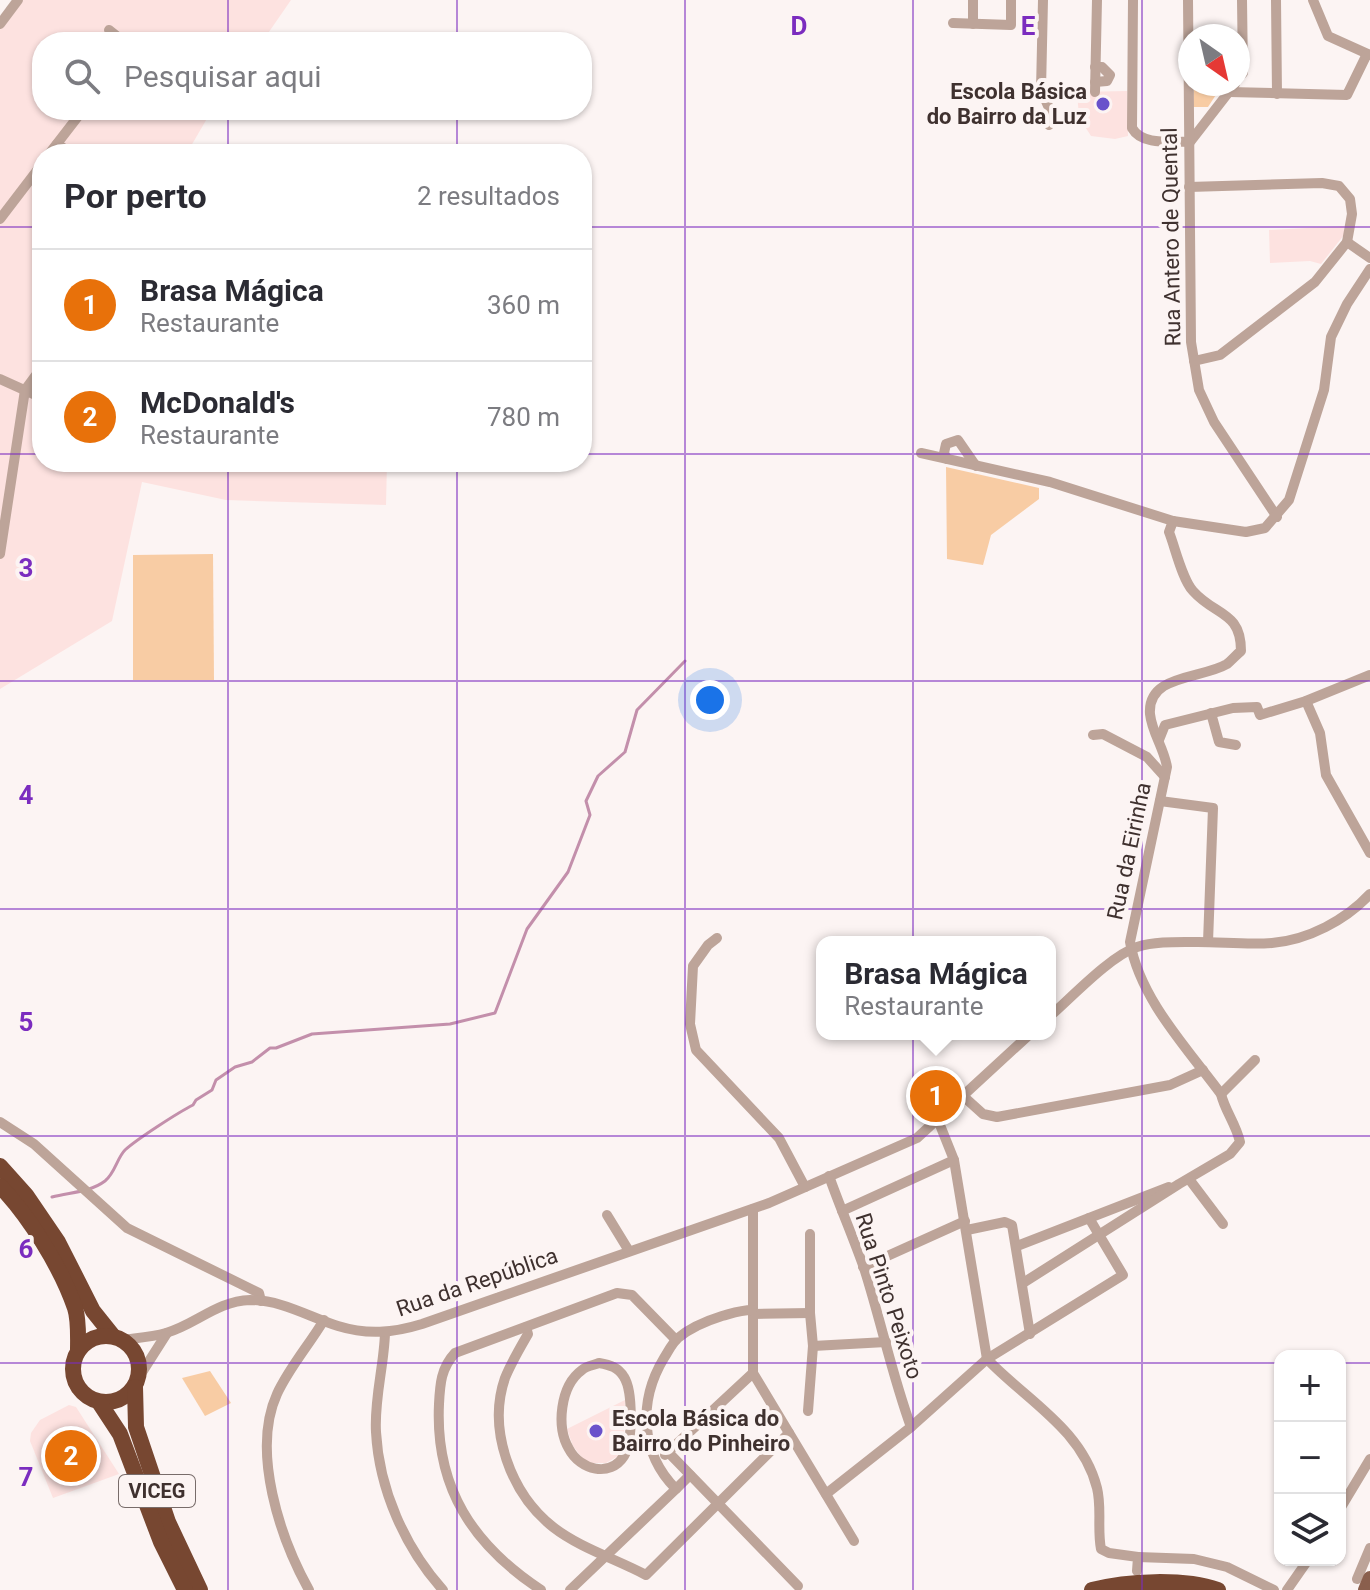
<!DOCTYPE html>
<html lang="pt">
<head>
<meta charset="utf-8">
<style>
	body { margin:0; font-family:Roboto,sans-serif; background:#f7f7f7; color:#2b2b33 }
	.controls { position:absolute; right:24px; bottom:24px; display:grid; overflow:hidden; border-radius:16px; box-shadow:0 2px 6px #0004 }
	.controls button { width:72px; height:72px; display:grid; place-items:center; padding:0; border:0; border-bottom:2px solid #e1e1e2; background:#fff; color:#2b2b33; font:40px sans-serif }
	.compass { position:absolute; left:1178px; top:24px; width:72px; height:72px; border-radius:50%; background:#fff; box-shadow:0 2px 6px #0004; rotate:146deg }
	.you { position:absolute; left:710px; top:700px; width:28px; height:28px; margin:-20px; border:6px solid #fff; border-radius:50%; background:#1a73e8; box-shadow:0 0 0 12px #1a73e833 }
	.badge { display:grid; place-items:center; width:52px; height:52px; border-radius:50%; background:#6952cb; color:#fff; font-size:26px; font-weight:700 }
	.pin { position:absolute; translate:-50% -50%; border:4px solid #fff; box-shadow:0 2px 8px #0006 }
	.popup { position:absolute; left:816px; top:936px; width:240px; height:104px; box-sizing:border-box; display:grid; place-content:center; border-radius:16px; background:#fff; filter:drop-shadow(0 2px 6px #0005); font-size:26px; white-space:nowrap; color:#7c7c81 }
	.popup b { font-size:30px; color:#2b2b33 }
	.popup::after { content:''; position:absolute; left:50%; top:100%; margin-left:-16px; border:16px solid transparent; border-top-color:#fff }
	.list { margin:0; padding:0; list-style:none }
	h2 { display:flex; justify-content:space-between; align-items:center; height:104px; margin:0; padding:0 32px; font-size:34px }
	h2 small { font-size:26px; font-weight:400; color:#7c7c81 }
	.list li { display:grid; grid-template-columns:52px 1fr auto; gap:24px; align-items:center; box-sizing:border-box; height:112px; padding:0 32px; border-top:2px solid #e1e1e2 }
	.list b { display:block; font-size:30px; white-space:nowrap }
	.list p { margin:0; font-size:26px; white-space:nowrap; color:#7c7c81 }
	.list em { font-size:26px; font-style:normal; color:#7c7c81 }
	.icon { flex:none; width:44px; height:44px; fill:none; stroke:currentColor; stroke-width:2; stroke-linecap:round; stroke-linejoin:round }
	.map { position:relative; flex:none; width:1370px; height:1590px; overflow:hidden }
	.search { position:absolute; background:#fff; box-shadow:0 2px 6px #0004; left:32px; top:32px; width:560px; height:88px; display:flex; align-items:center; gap:20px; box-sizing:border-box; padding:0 28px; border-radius:32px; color:#7c7c81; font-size:30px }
	.panel { position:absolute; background:#fff; box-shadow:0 2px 6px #0004; left:32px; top:144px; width:560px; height:328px; border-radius:32px }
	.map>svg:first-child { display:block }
	.built { fill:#fde2e0 }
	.green { fill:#f8cca4 }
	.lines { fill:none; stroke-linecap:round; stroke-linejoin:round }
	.stream { stroke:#c38fab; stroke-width:3 }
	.minor { stroke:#bda499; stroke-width:10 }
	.major { stroke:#8a5f4d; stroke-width:14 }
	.highway { stroke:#774731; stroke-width:16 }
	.grid { fill:none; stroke:#7b2cbf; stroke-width:2; stroke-opacity:0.55 }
	.poi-dot { fill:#6952cb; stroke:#fcf4f3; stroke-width:3 }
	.labels { text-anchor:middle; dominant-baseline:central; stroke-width:8; stroke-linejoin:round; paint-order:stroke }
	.shield { fill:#fcf4f3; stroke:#786c6a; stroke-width:2 }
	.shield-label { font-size:20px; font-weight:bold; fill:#3f312f }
	.poi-label { font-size:22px; font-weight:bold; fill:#3f312f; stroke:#fcf4f3; text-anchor:end }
	.street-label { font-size:22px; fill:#3f312f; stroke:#fcf4f3 }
	.grid-label { font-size:26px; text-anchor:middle; font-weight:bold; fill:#7b2cbf; stroke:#fcf4f3; stroke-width:8; stroke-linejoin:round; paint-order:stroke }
</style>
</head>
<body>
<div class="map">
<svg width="1370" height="1590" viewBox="0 0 1370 1590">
	<rect width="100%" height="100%" fill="#fcf4f3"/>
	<!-- built -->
	<g class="built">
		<path d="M18,0h273l-29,42h-220v68h170l-21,36 1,8h-150v308h345l-1,43 -160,-5 -84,-18 -30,139 -112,68v-665z"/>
		<path d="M1127,91l1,45 -13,3 -24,-3 -12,-19 -2,-25z"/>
		<path d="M1344,226v9l-23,29 -11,-3 -40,2 -1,-33z"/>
		<path d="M625,1400l-1,42 -4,13 -14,8h-17l-6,-4 -10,-13 -6,-17z"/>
		<path d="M69,1405l7,2 43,67 -66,24 -23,-57 1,-8 9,-13z"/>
	</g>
	<!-- green -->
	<g class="green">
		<path d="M1194,84h29l-15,23h-15z"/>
		<path d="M946,467l93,21v11l-48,36 -8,30 -36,-6z"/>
		<path d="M213,554l1,126h-81v-125z"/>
		<path d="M210,1371l21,32 -26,13 -23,-38z"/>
	</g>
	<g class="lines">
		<!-- stream -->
		<path class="stream" d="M52,1197c17,-5 37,-4 53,-16 10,-8 12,-23 20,-31 12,-11 54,-38 68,-45l3,-5 16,-10 4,-10 19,-13 17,-5 18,-14h6l36,-14 138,-10 45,-11 32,-84 41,-57 22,-57 -4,-14 12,-25 27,-24 12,-42 48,-49"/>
		<!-- minor -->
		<g class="minor">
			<path d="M973,0v24"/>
			<path d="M1043,0l-2,90 12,27 -4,8"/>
			<path d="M1133,0l-1,128c10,18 40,13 58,14l45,-58"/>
			<path d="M1188,0l3,342 8,48 15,32 63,95"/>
			<path d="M1276,0l1,94"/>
			<path d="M1313,0l15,36 42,19"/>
			<path d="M953,23l58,2v-25"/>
			<path d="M0,24l18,-24"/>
			<path d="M109,30l15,12"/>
			<path d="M1238,77l5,-4 -1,-73"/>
			<path d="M1095,82l12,-1 3,-6 -8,-8h-7"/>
			<path d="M1095,92l2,-92"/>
			<path d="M1229,92l118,3 20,-41"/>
			<path d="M57,144l15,10"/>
			<path d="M49,154l34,-44"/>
			<path d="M1189,187l133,-4 17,3 11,13 2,15 -5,28 -32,40 -95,73 -26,6"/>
			<path d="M0,219l42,-55"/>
			<path d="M1347,242l23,16"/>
			<path d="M0,379l42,19"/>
			<path d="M921,453l129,29 123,39 73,11 19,-4 24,-28 35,-110 7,-53 16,-33 23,-35"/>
			<path d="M947,459l-3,-6 2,-9 12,-4 18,26"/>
			<path d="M0,554l25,-164 17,-23"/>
			<path d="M1306,701l14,32 6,42 44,78"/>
			<path d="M1211,713l8,29 17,3"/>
			<path d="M1093,735l10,-1 44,23 18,20"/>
			<path d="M1159,740l6,-15 68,-17 24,-1 3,8 46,-14 64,-26"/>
			<path d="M1160,801l53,7 -5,134"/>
			<path d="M717,938l-9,7 -15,21 -3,58 6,26 83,88 26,49"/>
			<path d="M1050,1016c22,-19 60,-60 87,-69 18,-6 41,-5 61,-5 24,0 50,3 74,1 36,-3 74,-23 98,-49"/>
			<path d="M1221,1094l34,-34"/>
			<path d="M963,1096l20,18 14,3 173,-32 33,-15"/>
			<path d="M938,1120l16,40 33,199"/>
			<path d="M0,1122l34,22 93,84 132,65 2,8"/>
			<path d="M829,1176c11,31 24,61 35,92 17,53 28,107 47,159"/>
			<path d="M1189,1179l34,45"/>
			<path d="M842,1211l112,-51"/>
			<path d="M607,1215l22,36"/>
			<path d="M967,1230l38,-8 7,3 18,109"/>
			<path d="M1017,1246l152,-59"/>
			<path d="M863,1267l102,-46"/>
			<path d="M1023,1283l156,-99 51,-30 10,-12c-4,-18 -15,-31 -19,-48 -34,-46 -81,-95 -91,-152l37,-175c-3,-19 -15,-34 -17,-53 -3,-40 52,-35 77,-50 5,-4 9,-9 14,-13 0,-40 -26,-35 -48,-60 -11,-12 -18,-44 -24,-59l4,-11"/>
			<path d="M753,1314l57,-1"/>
			<path d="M526,1327l2,7c-8,14 -17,29 -23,44 -18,52 6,116 48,149 27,21 63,32 93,48l143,-142"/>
			<path d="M385,1333c-1,33 -11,66 -9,99 3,57 29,116 67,158"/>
			<path d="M123,1340c14,-2 29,-3 43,-7 29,-8 51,-32 84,-33 32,0 59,17 88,26 29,9 55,7 84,-2l347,-121 148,-65 113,-104"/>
			<path d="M813,1346l73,-4"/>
			<path d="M987,1359c39,41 95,70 110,129 5,20 0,41 4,61l8,4 29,4 -1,14"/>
			<path d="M599,1363c11,2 19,4 25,14 9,14 9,65 0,79 -14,22 -44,14 -55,-7 -13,-22 -9,-63 13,-79 4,-4 12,-5 17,-7z"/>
			<path d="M753,1373v-164"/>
			<path d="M139,1377l28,-44"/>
			<path d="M808,1411l5,-65 -3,-33v-79"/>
			<path d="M668,1452l85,-79 101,168"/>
			<path d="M665,1455l3,-3 130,134"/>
			<path d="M690,1475l-14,14c-36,-36 -38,-88 -12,-131 4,-6 8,-15 14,-20 13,-11 28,-17 44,-22 11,-3 19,-6 30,-6"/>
			<path d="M826,1494l85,-67 76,-68 136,-84 -34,-57"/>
			<path d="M1340,1509l30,-50"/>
			<path d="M1138,1557l56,2 33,8 47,23"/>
			<path d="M1357,1579l13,-31"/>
			<path d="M309,1590c-29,-52 -58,-139 -32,-196 12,-26 32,-49 47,-74"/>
			<path d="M541,1590c-68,-45 -106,-102 -102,-186 1,-20 2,-36 16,-51l162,-60 15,2 44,45"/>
			<path d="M570,1590l106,-101"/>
			<path d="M1287,1590l21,-30"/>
		</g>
		<!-- major -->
		<path class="major" d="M1365,1590l5,-12"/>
		<!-- highway -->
		<g class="highway">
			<path d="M0,1166l26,29 32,47 35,69 20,25"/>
			<path d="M0,1186c29,30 61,81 75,122 4,12 3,30 3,43"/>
			<circle cx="106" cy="1369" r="33"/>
			<path d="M135,1387l1,40 32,95 32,68"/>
			<path d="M99,1402l21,32 41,108 24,48"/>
			<path d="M1092,1590c35,-9 91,-12 126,0"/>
		</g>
	</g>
	<!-- grid -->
	<path class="grid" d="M228,0v42M457,0v42M685,0v1590M913,0v1590M1142,0v1590M228,110v44M457,110v44M0,227h42M582,227h788M0,454h42M582,454h788M228,462v1128M457,462v1128M0,681h1370M0,909h1370M0,1136h1370M0,1363h1280M1340,1363h30"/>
	<!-- markers -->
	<g class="poi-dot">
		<circle cx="1103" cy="104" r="8"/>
		<circle cx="596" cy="1431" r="8"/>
	</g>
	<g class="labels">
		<!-- shield labels -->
		<rect class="shield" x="119" y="1475" width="76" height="32" rx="6"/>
		<g class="shield-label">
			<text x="157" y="1491">VICEG</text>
		</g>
		<!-- poi labels -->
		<g class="poi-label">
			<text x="1087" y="91">Escola Básica<tspan x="1087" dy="25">do Bairro da Luz</tspan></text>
			<text x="612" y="1418" text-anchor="start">Escola Básica do<tspan x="612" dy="25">Bairro do Pinheiro</tspan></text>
		</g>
		<!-- street labels -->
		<g class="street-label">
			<text transform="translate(1171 237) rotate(-91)">Rua Antero de Quental</text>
			<text transform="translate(1129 851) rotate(-78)">Rua da Eirinha</text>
			<text transform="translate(477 1282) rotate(-19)">Rua da República</text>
			<text transform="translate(889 1296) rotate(72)">Rua Pinto Peixoto</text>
		</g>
	</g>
	<g class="grid-label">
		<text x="799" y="35">D</text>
		<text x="1028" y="35">E</text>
		<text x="26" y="577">3</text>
		<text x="26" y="804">4</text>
		<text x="26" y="1031">5</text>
		<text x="26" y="1258">6</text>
		<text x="26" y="1486">7</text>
	</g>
</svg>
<div class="controls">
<button>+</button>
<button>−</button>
<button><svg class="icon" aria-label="layers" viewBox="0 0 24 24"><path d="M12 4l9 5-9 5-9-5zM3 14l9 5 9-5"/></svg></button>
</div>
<svg class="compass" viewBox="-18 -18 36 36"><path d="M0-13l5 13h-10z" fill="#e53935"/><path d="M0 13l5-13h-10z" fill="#7c7c81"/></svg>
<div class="you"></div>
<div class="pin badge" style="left:936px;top:1096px;background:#e8710a">1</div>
<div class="popup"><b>Brasa Mágica</b>Restaurante</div>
<div class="pin badge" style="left:71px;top:1456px;background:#e8710a">2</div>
<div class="search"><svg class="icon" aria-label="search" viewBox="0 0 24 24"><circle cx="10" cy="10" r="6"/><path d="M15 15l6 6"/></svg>Pesquisar aqui</div>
<section class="panel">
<h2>Por perto<small>2 resultados</small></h2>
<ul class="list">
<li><span class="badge" style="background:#e8710a">1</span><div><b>Brasa Mágica</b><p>Restaurante</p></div><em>360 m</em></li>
<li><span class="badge" style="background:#e8710a">2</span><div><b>McDonald's</b><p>Restaurante</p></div><em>780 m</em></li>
</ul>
</section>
</div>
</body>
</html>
